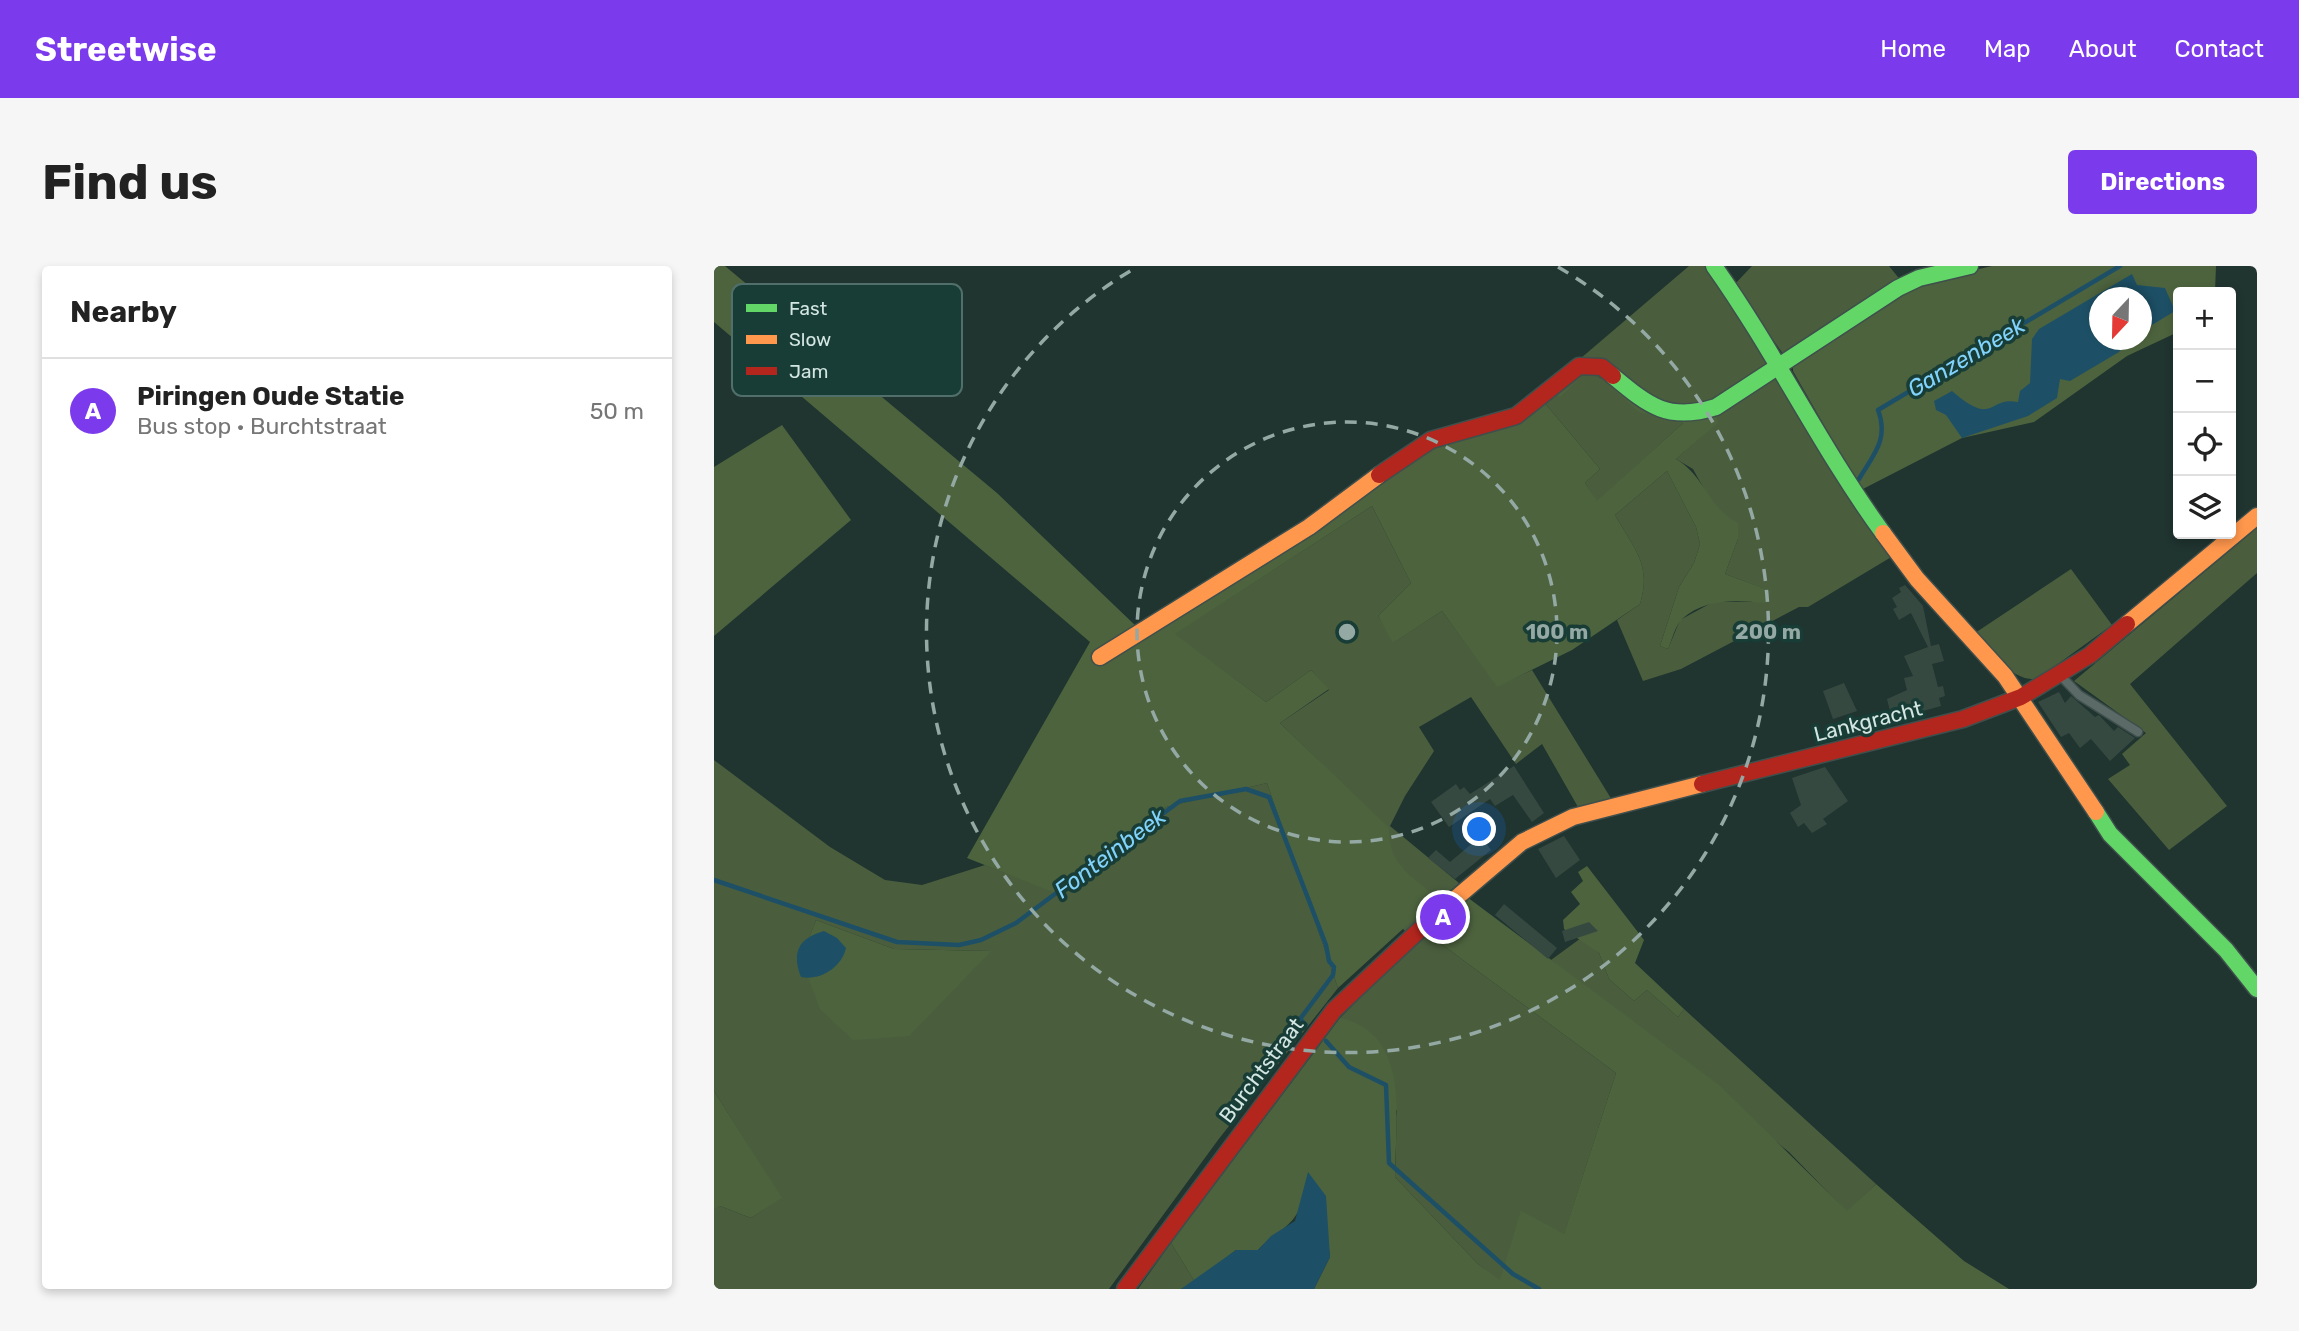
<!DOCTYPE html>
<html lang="en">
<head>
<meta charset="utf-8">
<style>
	body { margin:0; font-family:Rubik,sans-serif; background:#f6f6f6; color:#222 }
	.controls { position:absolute; right:21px; top:21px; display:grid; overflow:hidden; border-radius:7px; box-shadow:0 4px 10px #0003 }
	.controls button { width:63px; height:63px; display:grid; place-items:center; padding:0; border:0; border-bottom:2px solid #e0e0e0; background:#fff; color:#222; font:35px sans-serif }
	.compass { position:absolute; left:1375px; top:21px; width:63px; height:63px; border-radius:50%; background:#fff; box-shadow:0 4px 10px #0003; rotate:202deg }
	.you { position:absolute; left:766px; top:564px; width:24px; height:24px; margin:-18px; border:5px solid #fff; border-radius:50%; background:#1a73e8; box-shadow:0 0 0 10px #1a73e833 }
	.badge { display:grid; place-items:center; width:46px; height:46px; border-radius:50%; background:#7c3aed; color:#fff; font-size:23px; font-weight:700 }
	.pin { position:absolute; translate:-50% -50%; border:4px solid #fff; box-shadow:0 2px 7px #0006 }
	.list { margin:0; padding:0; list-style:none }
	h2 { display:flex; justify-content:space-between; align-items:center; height:91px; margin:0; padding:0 28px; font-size:30px }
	h2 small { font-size:23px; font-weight:400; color:#767676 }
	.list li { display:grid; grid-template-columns:46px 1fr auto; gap:21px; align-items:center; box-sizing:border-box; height:105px; padding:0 28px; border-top:2px solid #e0e0e0 }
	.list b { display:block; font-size:26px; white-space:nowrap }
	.list p { margin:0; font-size:23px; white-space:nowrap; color:#767676 }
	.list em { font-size:23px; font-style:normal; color:#767676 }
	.icon { flex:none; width:38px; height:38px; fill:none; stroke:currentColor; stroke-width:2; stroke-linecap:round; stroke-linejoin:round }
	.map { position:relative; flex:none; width:1543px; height:1023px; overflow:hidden; border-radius:7px }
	header { display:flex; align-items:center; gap:42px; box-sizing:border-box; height:98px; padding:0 35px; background:#7c3aed; color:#fff }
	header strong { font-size:33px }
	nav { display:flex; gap:38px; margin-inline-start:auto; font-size:24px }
	.intro { display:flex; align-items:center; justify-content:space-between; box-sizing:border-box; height:168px; padding:0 42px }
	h1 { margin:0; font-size:49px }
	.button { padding:18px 32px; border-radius:7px; background:#7c3aed; color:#fff; font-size:24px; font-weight:700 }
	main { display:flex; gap:42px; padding:0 42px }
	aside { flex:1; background:#fff; border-radius:7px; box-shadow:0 4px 10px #0003 }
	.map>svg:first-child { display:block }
	.green { fill:#4a5e3e; fill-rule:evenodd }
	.forest { fill:#4d633e; fill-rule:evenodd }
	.water { fill:#1d5066 }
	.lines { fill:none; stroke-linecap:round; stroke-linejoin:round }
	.stream { stroke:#1d5066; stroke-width:4.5 }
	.building { fill:#364941 }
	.lane-casing { stroke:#3e4f4c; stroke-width:11 }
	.fast-casing { stroke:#3e4f4c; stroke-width:19 }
	.slow-casing { stroke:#3e4f4c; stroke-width:19 }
	.jam-casing { stroke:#3e4f4c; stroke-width:19 }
	.lane { stroke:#5b6a67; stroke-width:8 }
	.fast { stroke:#63d668; stroke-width:16 }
	.slow { stroke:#ff974d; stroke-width:16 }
	.jam { stroke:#b3261e; stroke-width:16 }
	.ring { fill:none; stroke:#94a8a4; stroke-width:3.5; stroke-dasharray:12 9 }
	.labels { text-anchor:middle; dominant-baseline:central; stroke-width:7; stroke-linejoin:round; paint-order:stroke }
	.street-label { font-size:21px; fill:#d3e6e2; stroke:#183c36 }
	.water-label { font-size:23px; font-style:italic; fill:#81d3fc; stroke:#183c36 }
	.key { fill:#183c36; stroke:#506f6a; stroke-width:2 }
	.key-label { font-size:19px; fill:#d3e6e2 }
	.centre { fill:#94a8a4; stroke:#183c36; stroke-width:3.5 }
	.ring-label { font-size:21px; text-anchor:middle; font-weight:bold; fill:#94a8a4; stroke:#183c36; stroke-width:7; stroke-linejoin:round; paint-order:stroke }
</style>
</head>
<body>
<header>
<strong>Streetwise</strong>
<nav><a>Home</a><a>Map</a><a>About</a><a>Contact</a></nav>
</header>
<div class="intro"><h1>Find us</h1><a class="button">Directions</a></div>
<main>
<aside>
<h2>Nearby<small></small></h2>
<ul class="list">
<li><span class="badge">A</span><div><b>Piringen Oude Statie</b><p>Bus stop · Burchtstraat</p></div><em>50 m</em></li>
</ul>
</aside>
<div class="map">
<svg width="1543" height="1023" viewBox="0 0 1543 1023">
	<rect width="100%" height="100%" fill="#203430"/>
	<!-- green -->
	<g class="green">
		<path d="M975,0h17l63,96 -52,41 -50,5 -86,-50z"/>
		<path d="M1038,0h137l13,16 -116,76 -52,-73z"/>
		<path d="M870,108h9l91,48 -87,80 -12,-19 15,-14 -56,-67z"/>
		<path d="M1061,110l118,180 -85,51h-9l-118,62 -38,12 -26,-61 23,-16c12,-40 -6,-55 -25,-89l52,-44 29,56 4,17 -6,19 -15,24 -19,59 8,3 12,-29 33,-18h52l5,-11 -45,-17 13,-35 -13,-23 -15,-16 -17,-31 -17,-10 41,-36 -1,-10z"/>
		<path d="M658,240l39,77 -33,33 16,26 48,-31 55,75 35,-16 80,130 -34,7 -36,-63 -26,20 -45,-67 -52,30 15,24 -29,45 -15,30 69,57 -54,48 -87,-93v-78l-38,-37 49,-33 -18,-20 -45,32 -92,-68z"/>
		<path d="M1543,262v45l-127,111 97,122 -58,44 -61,-71 22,-14 -8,-11 24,-21 -72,-52z"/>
		<path d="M1357,303l41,56 -75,54c-25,3 -48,-29 -65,-44z"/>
		<path d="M0,494l116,87 55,33 37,5 63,-20 73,28 108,-86 101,-24 71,205 -120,152 -109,149h-395v-81l6,-2 31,12 30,-20 -67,-107zM102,654l78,29 96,2 -189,8z"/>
		<path d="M711,666l191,141 -52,162 -64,46 -22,-17 -83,-87 2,-66 -57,-93z"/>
		<path d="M867,672l18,15 10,26 25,22 13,-11 31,27 6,-8 192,175 -29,28 -58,-60 -238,-192z"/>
		<path d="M457,977l24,39 -14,7h-43z"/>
	</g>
	<!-- forest -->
	<g class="forest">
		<path d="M0,0h11l272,227 141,135 291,-184 115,-42 56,67 -15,14 12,18 86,-78 -44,-11 -39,-35 -16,-3 -24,23 -5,-5 36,-24 38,29 87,16 2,10 -42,36c29,17 31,48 62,64v16l-13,35 46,17 -6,12c-28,-3 -60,-5 -83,16 -7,7 -10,21 -14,30l-8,-3 19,-59 15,-24 6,-19 -4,-17 -29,-56 -52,44c19,34 37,49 25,89l-68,46 -75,37 -55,-76 -49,32 -15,-27 33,-33 -39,-77 -197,128 91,68 45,-32 18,19 -49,34 109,105c-1,37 22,47 48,70l-99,90 -71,-205 -101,24 -108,87 -91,-36 123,-216 -376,-320z"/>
		<path d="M1278,0h224l-1,26h-37v40l-51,24 -93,66 -72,16 -101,52 -68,-119v-7l97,-67 51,-19zM1386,32h42v42h-42z"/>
		<path d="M68,159l69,95 -137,116v-169z"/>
		<path d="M873,600l57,74 -9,23 49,46 -6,8 -31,-27 -13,11 -25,-22 -10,-26 -35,-24 -1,-9 17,-16 -9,-12 12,-11 -5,-9z"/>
		<path d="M753,631l253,189 127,125 29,-27 88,77 45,28h-695l16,-32 -3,-26 -26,-26c-9,24 -26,26 -43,45h-22l-41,32 -24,-39 169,-225c72,16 55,103 55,159l83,87 22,16 21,-69 43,23 52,-161 -191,-141z"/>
		<path d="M102,654l78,29 97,2 -82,85 -56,4 -33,-31 -19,-51z"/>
		<path d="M0,825l68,107 -31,20 -31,-12 -6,3z"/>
	</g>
	<!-- water -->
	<g class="water">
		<path d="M1418,8l5,11 28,3 10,23 -28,17 -5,-1v-29h-42v42h27l-8,12 -49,29 -10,-2 -3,19 -29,18 -66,22 -16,-23 -10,-5 -2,-9 18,-10c43,37 35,5 66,11l2,-11 10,-8 2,-44 7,-10z"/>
		<path d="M110,665l13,7 9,10c-4,19 -26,33 -45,29 -10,-25 -2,-39 23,-46z"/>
		<path d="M594,906l18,24 4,61 -16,32h-133l55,-39h22l13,-14 24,-15z"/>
	</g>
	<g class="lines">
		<!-- stream -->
		<g class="stream">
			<path d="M1145,213c15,-25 30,-40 19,-69l242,-144"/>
			<path d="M0,614l183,62 62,3 22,-5 35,-17 164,-122 66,-12 23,8 57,148 3,16 5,6 -1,8 -33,44 6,6"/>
			<path d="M612,775l23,26 37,18 3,78 124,111 26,15"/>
		</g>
	</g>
	<!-- building -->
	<g class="building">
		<path d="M1191,319l18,21 8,40 8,-2 5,17 -12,3 6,23 5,-1 2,10 -6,2 2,8 -32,9 -4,-1 -2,-7 -13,4 -3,-12 20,-9 -3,-12 9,-2 -9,-20 24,-9 -17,-34 -12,7 -6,-11 4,-2 -5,-9 9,-6 -2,-4z"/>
		<path d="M1130,417l13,28 -24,8 -10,-28z"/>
		<path d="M1345,426l6,11 6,-7 24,21 4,-2 15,16 4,-4 17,11 -25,23 -19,-22 -11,9 -11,-15 -8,4 -23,-35z"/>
		<path d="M800,500l30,47 -12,9 -19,-27 -18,11 -5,-7 -41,28 -18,-25 25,-18 4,6 4,-3 6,7z"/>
		<path d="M1111,501l23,34 -25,18 4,5 -15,9 -8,-10 -6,4 -8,-14 11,-8 -9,-27z"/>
		<path d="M767,570l10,14 -36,29 -27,-21 8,-8 14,12z"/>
		<path d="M850,570l16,24 -24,18 -18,-29z"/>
		<path d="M790,638l53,44 -9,11 -53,-44z"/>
		<path d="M875,656l9,9 -33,11 -3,-11z"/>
	</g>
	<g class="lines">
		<!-- lane casing -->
		<g class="lane-casing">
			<path id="lane" d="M1346,409l19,20 59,37"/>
		</g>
		<!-- fast casing -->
		<g class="fast-casing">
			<g id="fast">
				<path d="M1000,0c61,86 107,182 169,267"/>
				<path d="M899,110c36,30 55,46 103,31l182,-119 21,-10 51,-12"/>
				<path d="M1382,546l14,22 116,116 31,39"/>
			</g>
		</g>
		<!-- slow casing -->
		<g class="slow-casing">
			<g id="slow">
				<path d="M1169,267l34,46 88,97 91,136"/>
				<path d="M1413,358l130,-108"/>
				<path d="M386,391l209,-130 70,-52"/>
				<path d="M715,655l93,-79 51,-25 129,-33"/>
			</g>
		</g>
		<!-- jam casing -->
		<g class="jam-casing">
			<g id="jam">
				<path d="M665,209l52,-35 85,-24 63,-50 23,1 11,9"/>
				<path d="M988,518l261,-65 58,-22 69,-42 37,-31"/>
				<path d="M411,1023l209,-279 95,-89"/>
			</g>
		</g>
		<!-- lane -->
		<use href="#lane" class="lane"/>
		<!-- fast -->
		<use href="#fast" class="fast"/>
		<!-- slow -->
		<use href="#slow" class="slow"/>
		<!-- jam -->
		<use href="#jam" class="jam"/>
	</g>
	<!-- distance rings -->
	<g class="ring">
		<circle cx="633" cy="366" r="210"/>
		<path d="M844 1A421 421 0 1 1 423 1"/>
	</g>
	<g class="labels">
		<!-- street labels -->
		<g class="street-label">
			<text transform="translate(1154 455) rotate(-14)">Lankgracht</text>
			<text transform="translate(547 804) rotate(-53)">Burchtstraat</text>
		</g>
		<!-- water labels -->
		<g class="water-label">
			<text transform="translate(1252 91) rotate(-31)">Ganzenbeek</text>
			<text transform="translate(396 587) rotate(-37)">Fonteinbeek</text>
		</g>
	</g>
	<!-- legend -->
	<rect x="18" y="18" width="230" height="112" rx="10" class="key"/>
	<rect x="32" y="38" width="31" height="8" fill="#63d668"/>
	<rect x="32" y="69" width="31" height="9" fill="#ff974d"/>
	<rect x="32" y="101" width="31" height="8" fill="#b3261e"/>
	<g class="key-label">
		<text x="75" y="49">Fast</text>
		<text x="75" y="80">Slow</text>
		<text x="75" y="112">Jam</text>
	</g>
	<circle cx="633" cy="366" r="10" class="centre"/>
	<g class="ring-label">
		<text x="843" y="373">100 m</text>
		<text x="1054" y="373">200 m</text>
	</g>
</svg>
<div class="controls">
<button>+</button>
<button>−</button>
<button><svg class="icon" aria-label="locate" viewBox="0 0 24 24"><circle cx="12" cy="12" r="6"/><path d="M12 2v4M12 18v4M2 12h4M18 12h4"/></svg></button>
<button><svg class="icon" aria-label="layers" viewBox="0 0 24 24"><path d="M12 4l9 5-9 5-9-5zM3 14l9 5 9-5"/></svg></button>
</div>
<svg class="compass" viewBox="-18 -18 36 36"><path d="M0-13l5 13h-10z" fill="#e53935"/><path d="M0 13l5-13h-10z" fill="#767676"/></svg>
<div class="you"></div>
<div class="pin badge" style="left:729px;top:651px">A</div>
</div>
</main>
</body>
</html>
